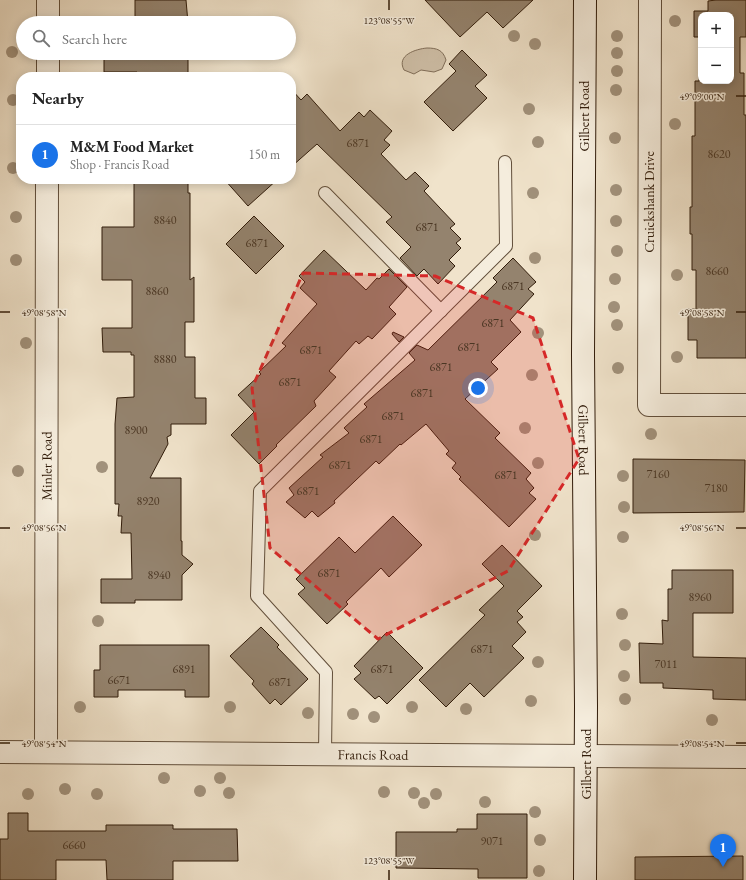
<!DOCTYPE html>
<html lang="en">
<head>
<meta charset="utf-8">
<style>
	body { margin:0; font-family:"EB Garamond",serif; background:#f6f6f6; color:#222 }
	.controls { position:absolute; right:12px; top:12px; display:grid; overflow:hidden; border-radius:8px; box-shadow:0 2px 10px #0003 }
	.controls button { width:36px; height:36px; display:grid; place-items:center; padding:0; border:0; border-bottom:1px solid #e0e0e0; background:#fff; color:#222; font:20px sans-serif }
	.you { position:absolute; left:478px; top:388px; width:14px; height:14px; margin:-10px; border:3px solid #fff; border-radius:50%; background:#1a73e8; box-shadow:0 0 0 6px #1a73e833 }
	.badge { display:grid; place-items:center; width:26px; height:26px; border-radius:50%; background:#1a73e8; color:#fff; font-size:13px; font-weight:700 }
	.pin { position:absolute; translate:-50% -33px; filter:drop-shadow(0 1px 2px #0008) }
	.pin::after { content:''; position:absolute; top:21px; width:14px; height:12px; background:inherit; clip-path:polygon(0 0,100% 0,50% 100%) }
	.list { margin:0; padding:0; list-style:none }
	h2 { display:flex; justify-content:space-between; align-items:center; height:52px; margin:0; padding:0 16px; font-size:17px }
	h2 small { font-size:13px; font-weight:400; color:#767676 }
	.list li { display:grid; grid-template-columns:26px 1fr auto; gap:12px; align-items:center; box-sizing:border-box; height:60px; padding:0 16px; border-top:1px solid #e0e0e0 }
	.list b { display:block; font-size:15px; white-space:nowrap }
	.list p { margin:0; font-size:13px; white-space:nowrap; color:#767676 }
	.list em { font-size:13px; font-style:normal; color:#767676 }
	.icon { flex:none; width:22px; height:22px; fill:none; stroke:currentColor; stroke-width:2; stroke-linecap:round; stroke-linejoin:round }
	.map { position:relative; flex:none; width:746px; height:880px; overflow:hidden }
	.search { position:absolute; background:#fff; box-shadow:0 2px 10px #0003; left:16px; top:16px; width:280px; height:44px; display:flex; align-items:center; gap:10px; box-sizing:border-box; padding:0 14px; border-radius:22px; color:#767676; font-size:15px }
	.panel { position:absolute; background:#fff; box-shadow:0 2px 10px #0003; left:16px; top:72px; width:280px; height:112px; border-radius:16px }
	.map>svg:first-child { display:block }
	.green { fill:#d0c1aa; stroke:#806e5a }
	.building { fill:#94836e; stroke:#311c0a; fill-rule:evenodd }
	.lines { fill:none; stroke-linecap:round; stroke-linejoin:round }
	.service-casing { stroke:#614e3a; stroke-width:14 }
	.minor-casing { stroke:#614e3a; stroke-width:24 }
	.tertiary-casing { stroke:#614e3a; stroke-width:24 }
	.secondary-casing { stroke:#311c0a; stroke-width:24 }
	.service { stroke:#f5eddd; stroke-width:12 }
	.minor { stroke:#f5eddd; stroke-width:22 }
	.tertiary { stroke:#f5eddd; stroke-width:22 }
	.secondary { stroke:#f5eddd; stroke-width:22 }
	.tree { fill:#a1917b }
	.marked { fill:#d62828; fill-opacity:0.2; stroke:#d62828; stroke-width:3; stroke-dasharray:8 5; stroke-linejoin:round }
	.ticks { fill:none; stroke:#311c0a; stroke-width:1.5 }
	.labels { text-anchor:middle; dominant-baseline:central; stroke-width:3; stroke-linejoin:round; paint-order:stroke }
	.number-label { font-size:12px; fill:#4a3623 }
	.street-label { font-size:14px; fill:#311c0a; stroke:#f5eddd }
	.ticks-label { font-size:10px; text-anchor:middle; fill:#311c0a; stroke:#f5eddd; stroke-width:3; stroke-linejoin:round; paint-order:stroke }
</style>
</head>
<body>
<div class="map">
<svg width="746" height="880" viewBox="0 0 746 880">
	<rect width="100%" height="100%" fill="#f0e3cb"/>
	<filter id="stains"><feTurbulence type="fractalNoise" baseFrequency=".005" numOctaves="4"/><feColorMatrix values="0 0 0 0 .2 0 0 0 0 .09 0 0 0 0 .02 0 0 0 .5 -.17"/></filter>
	<radialGradient id="worn" r=".72"><stop offset=".6" stop-color="#630" stop-opacity="0"/><stop offset="1" stop-color="#630" stop-opacity=".3"/></radialGradient>
	<!-- green -->
	<path class="green" d="M427,48c10,0 16,2 19,12l-4,9 -8,3 -13,-2 -7,4 -10,-4c-8,-15 12,-21 23,-22z"/>
	<!-- building -->
	<g class="building">
		<path d="M135,0h51l2,23h-53z"/>
		<path d="M425,0h108l-30,28 -16,-16 -27,25z"/>
		<path d="M716,0h30v37h-6v36h4v42h2v243h-49v-18h-9v-31h8v-39h-4v-36h-2v-27h2v-71h3v-55h4v-44h-5v-26h14v-10zM701,15h30v66h-30z"/>
		<path d="M462,50l25,25 -12,11 12,12 -34,33 -29,-29 32,-31 -7,-7z"/>
		<path d="M104,53h84v24h-51v-5h-33z"/>
		<path d="M291,89l10,11 6,-6 33,37 19,-19 5,5 6,-7 22,21 -8,9 6,5 -9,9 25,26 9,-8 14,14 -5,5 31,33 -5,4 11,11 -5,4 5,5 -12,12 6,6 -17,18 -14,-15 -7,7 -17,-18 11,-11 -25,-25 6,-5 -75,-73 -26,23z"/>
		<path d="M134,179h54v14h2v87l4,-3v45h-9v35h10v41h11v26h-35v11l-4,2 1,7 -18,34h31v63h1v14l11,9 -11,11v25h-47v3h-34v-24h31l-1,-46h-10l1,-17h-4l1,-12h-4v-80l2,-26 17,-1v-42h-3v-3h-28l-1,-24h30v-48h-30v-53h32z"/>
		<path d="M224,179h54l-30,27z"/>
		<path d="M254,216l30,30 -28,28 -30,-30z"/>
		<path d="M324,250l42,40 11,-12 2,1 10,-10 18,18 -18,20 7,7 -24,25 -4,-3 -9,8 -3,-3 -27,30 7,6 -22,24 2,5 -40,39 1,1 -18,18 -28,-29 23,-23 -16,-17 23,-21 -2,-2 27,-26 -4,-3 35,-39 -17,-16 5,-6 -6,-6z"/>
		<path d="M513,258l23,24 -8,7 6,5 -24,26 11,12 -30,30 7,7 -33,30 35,34 -5,5 36,35 -5,6 8,9 -5,5 7,6 -27,28 -50,-48 2,-2 -9,-9 4,-5 -10,-9 3,-3 -23,-27 -25,21 -1,-1 -21,20 -3,-3 -42,40 1,2 -17,14 -6,-6 -7,7 -19,-16 8,-7 -5,-7 34,-31 -3,-2 29,-22 -5,-5 23,-21 -3,-3 51,-44 -6,-7 8,-8 11,5 69,-68 -4,-4z"/>
		<path d="M393,332l11,5 -5,5 -7,-8z"/>
		<path d="M633,459l112,1 -1,52 -111,1z"/>
		<path d="M393,516l29,29 -33,32 -8,-9 -35,34 2,2 -21,20 -29,-30 7,-6 -9,-9 43,-42 16,16z"/>
		<path d="M502,545l40,41 -25,25 6,6 -6,5 9,10 -14,14 12,12 -40,39 -14,-14 -24,24 -27,-27 66,-65 -6,-5 25,-24 -22,-22z"/>
		<path d="M672,570h61v43h-40v44l53,1v42l-33,-1v-9l-50,-2v-5h-23l-1,-40 24,1 -1,-24 6,1v-32h4z"/>
		<path d="M261,627l18,18 -2,2 31,32 -27,26 -6,-6 -5,5 -18,-20 2,-3 -24,-25z"/>
		<path d="M387,632l36,36 -36,36 -8,-8 -4,3 -21,-20 7,-6 -7,-7z"/>
		<path d="M100,645h109v52h-24v-7h-67v7h-24v-27h6z"/>
		<path d="M8,813h20v18h78v-6h67v4h64l1,32h-65v19h-66l-1,-20h-50v20h-56v-41h8z"/>
		<path d="M477,814h50v64h-49v-9l-82,-1v-36h61v-3h20z"/>
		<path d="M743,856v24h-108v-23z"/>
	</g>
	<g class="lines">
		<!-- service casing -->
		<g class="service-casing">
			<g id="service">
				<path d="M325,193l116,118"/>
				<path d="M325,754l1,-82 -69,-76 3,-105 246,-245 -1,-84"/>
			</g>
		</g>
		<!-- minor casing -->
		<g class="minor-casing">
			<g id="minor">
				<path d="M650,0l-1,405h97"/>
				<path d="M48,23v-23"/>
				<path d="M48,77v-24"/>
				<path id="s1" d="M46,752l1,-573"/>
			</g>
		</g>
		<!-- tertiary casing -->
		<g class="tertiary-casing">
			<g id="tertiary">
				<path id="s2" d="M0,752l746,5"/>
			</g>
		</g>
		<!-- secondary casing -->
		<g class="secondary-casing">
			<g id="secondary">
				<path id="s3" d="M585,0l-2,355 3,351 -1,174"/>
			</g>
		</g>
		<!-- service -->
		<use href="#service" class="service"/>
		<!-- minor -->
		<use href="#minor" class="minor"/>
		<!-- tertiary -->
		<use href="#tertiary" class="tertiary"/>
		<!-- secondary -->
		<use href="#secondary" class="secondary"/>
	</g>
	<!-- trees -->
	<g class="tree">
		<circle cx="675" cy="21" r="6"/>
		<circle cx="514" cy="36" r="6"/>
		<circle cx="617" cy="36" r="6"/>
		<circle cx="535" cy="44" r="6"/>
		<circle cx="12" cy="52" r="6"/>
		<circle cx="617" cy="53" r="6"/>
		<circle cx="617" cy="71" r="6"/>
		<circle cx="616" cy="90" r="6"/>
		<circle cx="13" cy="100" r="6"/>
		<circle cx="529" cy="109" r="6"/>
		<circle cx="675" cy="124" r="6"/>
		<circle cx="615" cy="138" r="6"/>
		<circle cx="538" cy="142" r="6"/>
		<circle cx="13" cy="168" r="6"/>
		<circle cx="616" cy="190" r="6"/>
		<circle cx="533" cy="193" r="6"/>
		<circle cx="16" cy="217" r="6"/>
		<circle cx="616" cy="221" r="6"/>
		<circle cx="617" cy="251" r="6"/>
		<circle cx="535" cy="258" r="6"/>
		<circle cx="16" cy="260" r="6"/>
		<circle cx="677" cy="275" r="6"/>
		<circle cx="615" cy="279" r="6"/>
		<circle cx="614" cy="307" r="6"/>
		<circle cx="617" cy="325" r="6"/>
		<circle cx="538" cy="333" r="6"/>
		<circle cx="26" cy="343" r="6"/>
		<circle cx="677" cy="357" r="6"/>
		<circle cx="618" cy="368" r="6"/>
		<circle cx="532" cy="375" r="6"/>
		<circle cx="525" cy="428" r="6"/>
		<circle cx="651" cy="434" r="6"/>
		<circle cx="538" cy="463" r="6"/>
		<circle cx="102" cy="467" r="6"/>
		<circle cx="18" cy="471" r="6"/>
		<circle cx="623" cy="476" r="6"/>
		<circle cx="624" cy="507" r="6"/>
		<circle cx="535" cy="535" r="6"/>
		<circle cx="623" cy="537" r="6"/>
		<circle cx="622" cy="614" r="6"/>
		<circle cx="98" cy="621" r="6"/>
		<circle cx="625" cy="645" r="6"/>
		<circle cx="538" cy="662" r="6"/>
		<circle cx="624" cy="676" r="6"/>
		<circle cx="625" cy="699" r="6"/>
		<circle cx="531" cy="701" r="6"/>
		<circle cx="80" cy="707" r="6"/>
		<circle cx="230" cy="707" r="6"/>
		<circle cx="412" cy="707" r="6"/>
		<circle cx="466" cy="709" r="6"/>
		<circle cx="308" cy="713" r="6"/>
		<circle cx="353" cy="714" r="6"/>
		<circle cx="374" cy="717" r="6"/>
		<circle cx="712" cy="720" r="6"/>
		<circle cx="164" cy="778" r="6"/>
		<circle cx="220" cy="778" r="6"/>
		<circle cx="65" cy="789" r="6"/>
		<circle cx="200" cy="791" r="6"/>
		<circle cx="384" cy="792" r="6"/>
		<circle cx="229" cy="793" r="6"/>
		<circle cx="414" cy="793" r="6"/>
		<circle cx="28" cy="794" r="6"/>
		<circle cx="97" cy="794" r="6"/>
		<circle cx="436" cy="794" r="6"/>
		<circle cx="485" cy="802" r="6"/>
		<circle cx="424" cy="803" r="6"/>
		<circle cx="535" cy="812" r="6"/>
		<circle cx="540" cy="840" r="6"/>
		<circle cx="539" cy="871" r="6"/>
	</g>
	<!-- marked area -->
	<path class="marked" d="M303,273l132,3 98,42 46,141 -71,112 -130,68 -108,-91 -18,-160z"/>
	<!-- ticks -->
	<path class="ticks" d="M389,0v10M736,96h10M0,312h10M736,312h10M0,528h10M736,528h10M0,743h10M736,743h10M389,870v10"/>
	<g class="labels">
		<!-- number labels -->
		<g class="number-label">
			<text x="358" y="143">6871</text>
			<text x="719" y="154">8620</text>
			<text x="165" y="220">8840</text>
			<text x="427" y="227">6871</text>
			<text x="257" y="243">6871</text>
			<text x="717" y="271">8660</text>
			<text x="513" y="286">6871</text>
			<text x="157" y="291">8860</text>
			<text x="493" y="323">6871</text>
			<text x="469" y="347">6871</text>
			<text x="311" y="350">6871</text>
			<text x="165" y="359">8880</text>
			<text x="441" y="367">6871</text>
			<text x="290" y="382">6871</text>
			<text x="422" y="393">6871</text>
			<text x="393" y="416">6871</text>
			<text x="136" y="430">8900</text>
			<text x="371" y="439">6871</text>
			<text x="340" y="465">6871</text>
			<text x="658" y="474">7160</text>
			<text x="506" y="475">6871</text>
			<text x="716" y="488">7180</text>
			<text x="308" y="491">6871</text>
			<text x="148" y="501">8920</text>
			<text x="329" y="573">6871</text>
			<text x="159" y="575">8940</text>
			<text x="700" y="597">8960</text>
			<text x="482" y="649">6871</text>
			<text x="666" y="664">7011</text>
			<text x="184" y="669">6891</text>
			<text x="382" y="669">6871</text>
			<text x="119" y="680">6671</text>
			<text x="280" y="682">6871</text>
			<text x="492" y="841">9071</text>
			<text x="74" y="845">6660</text>
		</g>
		<!-- street labels -->
		<g class="street-label">
			<text transform="translate(584 116) rotate(-90)">Gilbert Road</text>
			<text transform="translate(649 202) rotate(-90)">Cruickshank Drive</text>
			<text stroke="none"><textPath href="#s3" startOffset="440">Gilbert Road</textPath></text>
			<text stroke="none"><textPath href="#s1" startOffset="286">Minler Road</textPath></text>
			<text stroke="none"><textPath href="#s2" startOffset="373">Francis Road</textPath></text>
			<text transform="translate(586 764) rotate(-90)">Gilbert Road</text>
		</g>
	</g>
	<g class="ticks-label">
		<text x="389" y="24">123°08'55"W</text>
		<text x="702" y="100">49°09'00"N</text>
		<text x="44" y="316">49°08'58"N</text>
		<text x="702" y="316">49°08'58"N</text>
		<text x="44" y="531">49°08'56"N</text>
		<text x="702" y="531">49°08'56"N</text>
		<text x="44" y="747">49°08'54"N</text>
		<text x="702" y="747">49°08'54"N</text>
		<text x="389" y="864">123°08'55"W</text>
	</g>
	<rect width="100%" height="100%" filter="url(#stains)"/>
	<rect width="100%" height="100%" fill="url(#worn)"/>
</svg>
<div class="controls">
<button>+</button>
<button>−</button>
</div>
<div class="you"></div>
<div class="pin badge" style="left:723px;top:867px">1</div>
<div class="search"><svg class="icon" aria-label="search" viewBox="0 0 24 24"><circle cx="10" cy="10" r="6"/><path d="M15 15l6 6"/></svg>Search here</div>
<section class="panel">
<h2>Nearby<small></small></h2>
<ul class="list">
<li><span class="badge">1</span><div><b>M&amp;M Food Market</b><p>Shop · Francis Road</p></div><em>150 m</em></li>
</ul>
</section>
</div>
</body>
</html>
